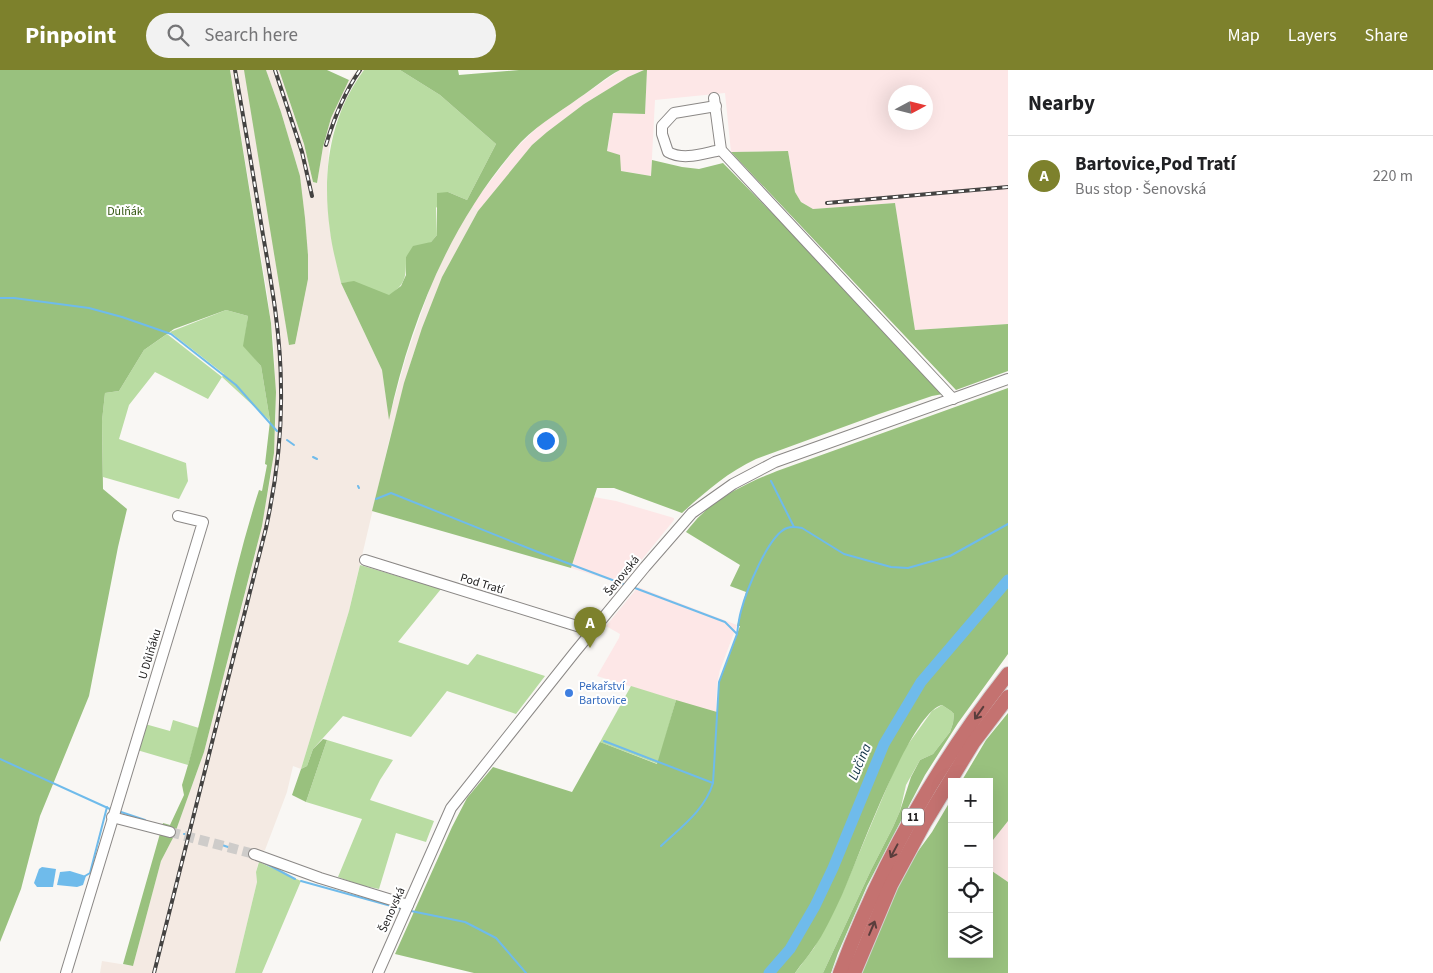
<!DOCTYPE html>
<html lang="en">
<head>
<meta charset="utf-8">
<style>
	body { margin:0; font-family:"Source Sans 3",sans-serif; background:#f2f2f2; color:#202124 }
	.controls { position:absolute; right:15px; bottom:15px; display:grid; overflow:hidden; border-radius:0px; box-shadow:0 5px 20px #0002 }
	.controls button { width:45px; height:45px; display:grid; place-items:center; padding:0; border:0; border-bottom:1px solid #e0e0e0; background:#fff; color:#202124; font:25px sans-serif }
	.compass { position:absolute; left:888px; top:15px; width:45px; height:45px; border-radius:50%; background:#fff; box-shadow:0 5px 20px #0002; rotate:83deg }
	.you { position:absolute; left:545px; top:370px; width:18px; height:18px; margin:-12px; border:4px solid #fff; border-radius:50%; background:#1a73e8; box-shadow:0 0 0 8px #1a73e833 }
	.badge { display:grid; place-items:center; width:32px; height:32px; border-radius:50%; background:#7d812c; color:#fff; font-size:16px; font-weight:700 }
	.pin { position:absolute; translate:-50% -41px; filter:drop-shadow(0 1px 2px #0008) }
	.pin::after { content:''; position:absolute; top:26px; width:18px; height:15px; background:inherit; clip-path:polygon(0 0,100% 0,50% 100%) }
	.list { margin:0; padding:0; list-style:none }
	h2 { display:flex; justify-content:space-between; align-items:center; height:65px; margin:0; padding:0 20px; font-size:21px }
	h2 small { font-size:16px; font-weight:400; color:#757577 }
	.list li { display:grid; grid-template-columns:32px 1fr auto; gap:15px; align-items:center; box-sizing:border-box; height:80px; padding:0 20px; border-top:1px solid #e0e0e0 }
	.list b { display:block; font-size:19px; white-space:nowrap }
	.list p { margin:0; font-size:16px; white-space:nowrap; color:#757577 }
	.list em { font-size:16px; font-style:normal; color:#757577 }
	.icon { flex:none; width:28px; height:28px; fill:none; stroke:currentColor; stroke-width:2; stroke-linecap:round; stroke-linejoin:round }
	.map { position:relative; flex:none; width:1008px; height:903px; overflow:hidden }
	header { display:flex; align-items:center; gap:30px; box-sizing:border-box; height:70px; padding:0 25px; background:#7d812c; color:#fff }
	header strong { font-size:24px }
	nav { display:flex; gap:28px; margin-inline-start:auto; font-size:18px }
	.search { width:350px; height:45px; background:#f2f2f2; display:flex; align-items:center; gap:12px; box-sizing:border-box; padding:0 18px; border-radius:28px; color:#757577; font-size:19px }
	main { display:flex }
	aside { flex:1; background:#fff }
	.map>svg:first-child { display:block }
	.industrial { fill:#fde7e7; fill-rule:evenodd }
	.built { fill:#f4eae3 }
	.green { fill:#b9dca2 }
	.forest { fill:#99c17e }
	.water { fill:#6fbbeb }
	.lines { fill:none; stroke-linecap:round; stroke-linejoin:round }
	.stream { stroke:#6fbbeb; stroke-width:2 }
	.river { stroke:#6fbbeb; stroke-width:11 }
	.minor-tunnel { stroke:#ceccca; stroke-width:10; stroke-dasharray:10 5; stroke-linecap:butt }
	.minor-casing { stroke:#8b8886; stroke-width:12 }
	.highway-casing { stroke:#d3d2d2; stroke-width:16 }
	.minor { stroke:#fff; stroke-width:10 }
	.highway { stroke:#c47270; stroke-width:14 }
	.rail-casing { stroke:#444342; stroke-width:4 }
	.rail { stroke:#fff; stroke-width:2; stroke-dasharray:5.5; stroke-linecap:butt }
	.oneway { stroke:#5a3d3c }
	.shop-dot { fill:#3f7fe0; stroke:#fff; stroke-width:2 }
	.labels { text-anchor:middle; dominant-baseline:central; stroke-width:4; stroke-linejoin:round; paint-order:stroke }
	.shield { fill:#fff; stroke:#646363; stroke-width:1 }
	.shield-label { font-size:11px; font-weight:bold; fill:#212020 }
	.park-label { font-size:12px; fill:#31550e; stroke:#fff }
	.street-label { font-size:12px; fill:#212020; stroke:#fff }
	.shop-label { font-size:12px; fill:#366cbe; stroke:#fff; text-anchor:start }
	.water-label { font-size:14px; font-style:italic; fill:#0f3145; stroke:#fff }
</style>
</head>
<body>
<header>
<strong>Pinpoint</strong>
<div class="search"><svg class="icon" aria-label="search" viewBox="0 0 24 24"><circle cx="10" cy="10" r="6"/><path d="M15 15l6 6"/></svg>Search here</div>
<nav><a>Map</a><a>Layers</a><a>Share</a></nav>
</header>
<main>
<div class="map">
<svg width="1008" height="903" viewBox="0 0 1008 903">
	<rect width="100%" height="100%" fill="#f9f7f4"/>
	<!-- industrial -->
	<g class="industrial">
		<path d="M620,0h24l-16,7 -44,27 -37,28 -15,13 -54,66 -6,-6 43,-56 25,-24z"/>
		<path d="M647,0h361v254l-93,6 -20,-127 -82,6 -12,-7 -6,-10 -7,-41 -57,1 -6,-59 -70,7 -4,76 -30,-5 -14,-19 6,-39 32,1zM896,22h30v30h-30z"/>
		<path d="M594,427l22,4 58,17v2l-52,64 -51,-16z"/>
		<path d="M638,517l99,38 -17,45 -3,14 -1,29 -119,-37 22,-38 1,-4 -14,-8z"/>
		<path d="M1008,751v61l-19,-13v-24z"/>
	</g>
	<!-- built -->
	<path class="built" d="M230,0h15l36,220 8,54 19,-65v-24l-8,-79 -19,-64 -15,-42h13l25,74 9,38 4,1 6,-36 8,-29 18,-38 8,-10h7l-11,14 -17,37 -7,28 -2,29 3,53 11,52 41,87 7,48 18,-64 24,-69 19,-41 22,-39 6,6 -36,67 -29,77 -24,86 -40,170 -48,158 -8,-3 -6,26 -22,58 -4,2 -5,20 1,10 -22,91h-135l2,-12 31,5 28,-105 13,-25 30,-84 52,-201 15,-74 5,-62 -2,-69 -7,-54z"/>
	<!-- green -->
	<g class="green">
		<path d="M364,0h36l40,25 56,49 -29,56 -19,-8 -12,16 1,27 -6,7 -25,15c0,21 0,26 -17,39l-35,-14 -13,1c-4,-17 -9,-35 -11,-52 -8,-57 -1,-114 34,-161z"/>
		<path d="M226,240l22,6 -4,30 17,20 9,55 -48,-44 -14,22 -53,-27 -26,33 -10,34 67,24 2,18 -9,18 -76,-22 -1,-56 3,-28 14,-2 25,-41 23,-16 55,43 2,-3 -54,-42z"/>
		<path d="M360,495l81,24 -43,53 70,23 9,-11 68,22 -29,38 -69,-23 -36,46 -68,-21 -30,33 -6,17 -6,3 48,-158z"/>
		<path d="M631,616l45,14 -18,64 -58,-22z"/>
		<path d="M942,635l9,6 3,3 -1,9 -3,9 -17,22 -13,6 -14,25 -6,26 -7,16 -22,43 -48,103h-28l19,-25 27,-52 60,-142 31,-43z"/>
		<path d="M173,650l26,8 -11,37 -51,-15 8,-26 25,7z"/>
		<path d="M327,670l66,20 -13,20 -10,20 64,21 -8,21 -30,-9 -17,56 -19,-4 -22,-8 24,-58 -56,-17z"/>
		<path d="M259,792l42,19 -39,92h-27l22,-91 -1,-10z"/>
	</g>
	<!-- forest -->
	<g class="forest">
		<path d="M0,0h230l41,253 5,69 -2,61 -12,73 -58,226 -30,84 -13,25 -28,105 -10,-2 40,-141 7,2 14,-30 -2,-10c30,-97 46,-198 77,-295l3,1 5,-26 -2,-1 5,-43 -9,-55 -18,-20 5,-30 -22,-6 -52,19 -30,21 -25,41 -14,2 -3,28 1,68 24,20 -9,38 -29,149 -49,120 -19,73 -21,53z"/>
		<path d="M244,0h22l15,42 19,64 5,42 3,37v24l-13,65 -6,1z"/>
		<path d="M279,0h48l22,10 -18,38 -8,29 -6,36 -4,-1 -9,-38z"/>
		<path d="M400,0h58l1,5 60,-5h101c-14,7 -27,19 -41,28 -22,16 -47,30 -65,52 -65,76 -104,172 -125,270l-7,-50 -41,-87 13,-2 35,14 12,-9 5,-11v-18l7,-11 18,-4 6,-7v-42l11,-1 19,8 29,-56 -56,-49z"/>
		<path d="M644,0h3l-2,44 -32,-1 -6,38 13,4 1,16 30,5 1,-16 30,7 17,2 24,-6 104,106 116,125 -11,2 -53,18 -123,45c-28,13 -51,33 -74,54l-68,-25h-17l-26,80 -199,-57 32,-128 18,-55 20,-51 36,-66 54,-66 15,-13 37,-28 44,-27z"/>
		<path d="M788,81l7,41 6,10 12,7 82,-6 20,127 93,-6v47l-52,19 -225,-238z"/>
		<path d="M1008,318v266l-50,69 -33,52 -58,111 -29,67 -7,20h-8l48,-103 22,-43 7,-16 11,-34 9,-17 13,-6 17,-22 3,-9 1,-9 -3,-3 -9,-6c-32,7 -85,157 -100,190 -8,17 -18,39 -29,54 -5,8 -12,15 -18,24h-321l-79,-19 57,-127 15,-29 26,-31 79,25 28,-50 57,22 19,-64 41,12 2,-30 21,-56h-3l9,-34 -16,-6 10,-21 -54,-33c5,-6 10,-13 16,-18 17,-18 52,-34 75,-43z"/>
		<path d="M1008,643v108l-19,24v-63h-28l25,-42z"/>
		<path d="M323,669l4,1 -21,62 -14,-7 9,-26 6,-3 6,-17z"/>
		<path d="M952,728v156h37v-85l19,13v91h-149l46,-104 27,-37z"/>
	</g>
	<!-- water -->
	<g class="water">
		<path d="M42,797l14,2 -3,18h-16l-3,-4 5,-14z"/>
		<path d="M70,801l16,5 -3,9 -6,2 -20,-2 3,-13z"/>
	</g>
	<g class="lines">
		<!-- stream -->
		<g class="stream">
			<path d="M0,228h14l75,10 33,9 49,17 65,51 41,46"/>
			<path d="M287,370l7,5"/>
			<path d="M313,387l4,2"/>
			<path d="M771,411l23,46"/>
			<path d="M358,416l1,2"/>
			<path d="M376,429l15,-6 147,59 85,32"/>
			<path d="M635,518l90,34 12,12c1,-8 2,-16 4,-23 5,-19 27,-76 46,-83 5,-2 10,-1 15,0l42,26 47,13 17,1 42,-12 58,-32"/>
			<path d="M604,671l109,42"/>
			<path d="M0,689l110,50"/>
			<path d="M118,741l27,9"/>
			<path d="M184,764h1"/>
			<path d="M216,773l12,4"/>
			<path d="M661,776c20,-19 44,-36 52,-63l6,-101 18,-48"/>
			<path d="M263,792l32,17"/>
			<path d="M85,806l5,-3 17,-66"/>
			<path d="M301,811l101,28"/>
			<path d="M411,841l54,11 31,16 30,35"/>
		</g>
		<!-- river -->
		<path class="river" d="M769,903l21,-24 25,-43 18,-38 51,-124 37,-62 87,-102"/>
		<!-- minor-tunnel -->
		<path class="minor-tunnel" d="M170,762l84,22"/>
		<!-- minor casing -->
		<g class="minor-casing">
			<g id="minor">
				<path d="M714,28l7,52 232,249"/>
				<path d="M716,36l-42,7 -12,13v8l6,18c16,9 36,1 53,-2"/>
				<path d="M365,490l228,71"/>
				<path d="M112,747l58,15"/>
				<path d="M254,784l66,24 88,27"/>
				<path d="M66,903l137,-451 -25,-6"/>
				<path d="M378,903l73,-165 124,-156 70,-85 47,-54 41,-29 42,-22 233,-83"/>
			</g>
		</g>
		<!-- highway casing -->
		<g class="highway-casing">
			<g id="highway">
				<path d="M840,903c40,-107 97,-209 168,-299"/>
				<path d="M854,903l37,-88 34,-63 48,-79 35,-46"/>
			</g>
		</g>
		<!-- minor -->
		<use href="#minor" class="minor"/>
		<!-- highway -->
		<use href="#highway" class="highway"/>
		<!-- rail casing -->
		<g class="rail-casing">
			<g id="rail">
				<path d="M275,0l27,82 10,44"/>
				<path d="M326,75c8,-27 18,-52 34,-75"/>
				<path d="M827,133l181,-16"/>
				<path d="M154,903l112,-445c10,-46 16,-92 15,-139 0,-52 -9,-103 -18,-154 -9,-55 -18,-110 -28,-165"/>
			</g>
		</g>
		<!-- rail -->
		<use href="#rail" class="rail"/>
	</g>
	<!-- one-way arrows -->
	<defs><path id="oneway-shaft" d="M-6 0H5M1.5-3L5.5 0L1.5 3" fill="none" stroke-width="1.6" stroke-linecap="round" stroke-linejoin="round" transform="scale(1.25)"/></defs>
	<g class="oneway">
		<use href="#oneway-shaft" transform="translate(979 643) rotate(125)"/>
		<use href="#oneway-shaft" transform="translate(894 781) rotate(118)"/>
		<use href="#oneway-shaft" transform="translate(872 858) rotate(-67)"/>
	</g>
	<!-- markers -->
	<circle class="shop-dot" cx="569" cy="623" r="5"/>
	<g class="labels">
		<!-- shield labels -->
		<rect class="shield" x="902" y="738.5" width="22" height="17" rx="4"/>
		<g class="shield-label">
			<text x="913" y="747">11</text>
		</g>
		<!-- park labels -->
		<g class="park-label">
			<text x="125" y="141">Důlňák</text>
		</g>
		<!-- street labels -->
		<g class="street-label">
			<text transform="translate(622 506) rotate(-51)">Šenovská</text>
			<text transform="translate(482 514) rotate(17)">Pod Tratí</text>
			<text transform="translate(150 584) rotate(-73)">U Důlňáku</text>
			<text transform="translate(392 840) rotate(-66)">Šenovská</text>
		</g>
		<!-- shop labels -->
		<g class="shop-label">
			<text x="579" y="616">Pekařství<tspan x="579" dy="14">Bartovice</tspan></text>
		</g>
		<!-- water labels -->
		<g class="water-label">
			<text transform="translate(860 692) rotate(-67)">Lučina</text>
		</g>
	</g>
</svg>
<div class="controls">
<button>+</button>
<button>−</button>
<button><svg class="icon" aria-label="locate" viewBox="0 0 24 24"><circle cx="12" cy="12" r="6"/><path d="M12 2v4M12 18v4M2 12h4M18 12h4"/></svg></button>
<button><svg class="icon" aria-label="layers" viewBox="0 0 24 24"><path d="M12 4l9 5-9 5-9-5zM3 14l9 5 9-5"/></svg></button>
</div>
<svg class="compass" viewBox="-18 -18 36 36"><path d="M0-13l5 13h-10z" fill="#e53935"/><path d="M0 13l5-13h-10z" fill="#757577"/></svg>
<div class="you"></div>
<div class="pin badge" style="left:590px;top:578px">A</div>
</div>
<aside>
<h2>Nearby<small></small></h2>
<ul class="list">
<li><span class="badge">A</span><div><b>Bartovice,Pod Tratí</b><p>Bus stop · Šenovská</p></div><em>220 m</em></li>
</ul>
</aside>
</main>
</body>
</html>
